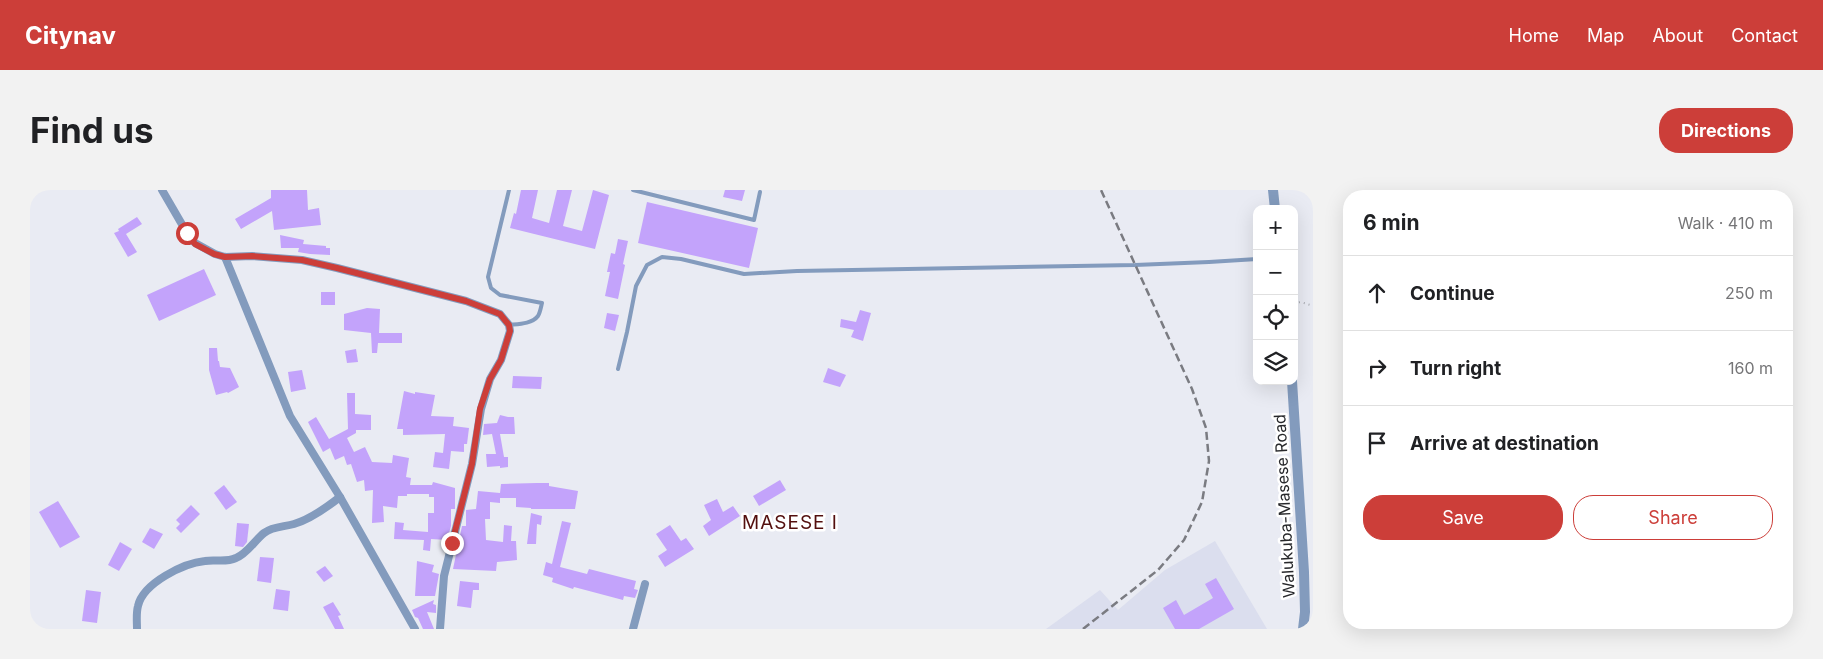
<!DOCTYPE html>
<html lang="en">
<head>
<meta charset="utf-8">
<style>
	body { margin:0; font-family:Inter,sans-serif; background:#f2f2f2; color:#202124 }
	.controls { position:absolute; right:15px; top:15px; display:grid; overflow:hidden; border-radius:10px; box-shadow:0 5px 20px #0002 }
	.controls button { width:45px; height:45px; display:grid; place-items:center; padding:0; border:0; border-bottom:1px solid #e0e0e0; background:#fff; color:#202124; font:25px sans-serif }
	.stop { position:absolute; width:15px; height:15px; margin:-11px; border:4px solid #cc3e39; border-radius:50%; background:#fff }
	.stop.end { background:#cc3e39; border-color:#fff; box-shadow:0 1px 5px #0008 }
	.list { margin:0; padding:0; list-style:none }
	h2 { display:flex; justify-content:space-between; align-items:center; height:65px; margin:0; padding:0 20px; font-size:21px }
	h2 small { font-size:16px; font-weight:400; color:#757577 }
	.list li { display:grid; grid-template-columns:32px 1fr auto; gap:15px; align-items:center; box-sizing:border-box; height:75px; padding:0 20px; border-top:1px solid #e0e0e0 }
	.list b { display:block; font-size:19px; white-space:nowrap }
	.list em { font-size:16px; font-style:normal; color:#757577 }
	.actions { display:flex; gap:10px; padding:15px 20px }
	.actions a { flex:1; padding:11px 0; border:1px solid #cc3e39; border-radius:20px; text-align:center; font-size:18px; color:#cc3e39 }
	.actions .main { background:#cc3e39; color:#fff }
	.icon { flex:none; width:28px; height:28px; fill:none; stroke:currentColor; stroke-width:2; stroke-linecap:round; stroke-linejoin:round }
	.map { position:relative; flex:none; width:1283px; height:439px; overflow:hidden; border-radius:20px }
	header { display:flex; align-items:center; gap:30px; box-sizing:border-box; height:70px; padding:0 25px; background:#cc3e39; color:#fff }
	header strong { font-size:24px }
	nav { display:flex; gap:28px; margin-inline-start:auto; font-size:18px }
	.intro { display:flex; align-items:center; justify-content:space-between; box-sizing:border-box; height:120px; padding:0 30px }
	h1 { margin:0; font-size:35px }
	.button { padding:12px 22px; border-radius:20px; background:#cc3e39; color:#fff; font-size:18px; font-weight:700 }
	main { display:flex; gap:30px; padding:0 30px }
	aside { flex:1; background:#fff; border-radius:20px; box-shadow:0 5px 20px #0002 }
	.map>svg:first-child { display:block }
	.built { fill:#dbdeee }
	.building { fill:#c3a3fb }
	.lines { fill:none; stroke-linecap:round; stroke-linejoin:round }
	.path { stroke:#a9abb1; stroke-width:2; stroke-dasharray:1 4; stroke-linecap:butt }
	.service { stroke:#839bbd; stroke-width:4 }
	.minor { stroke:#839bbd; stroke-width:8 }
	.tertiary { stroke:#839bbd; stroke-width:10 }
	.rail { stroke:#7a7b81; stroke-width:2.5; stroke-dasharray:8 4; stroke-linecap:butt }
	.route { stroke:#cc3e39; stroke-width:6 }
	.labels { text-anchor:middle; dominant-baseline:central; stroke-width:5; stroke-linejoin:round; paint-order:stroke }
	.street-label { font-size:16px; fill:#27282b; stroke:#fff }
	.quarter-label { font-size:19px; letter-spacing:1px; fill:#530f0e; stroke:#fff }
</style>
</head>
<body>
<header>
<strong>Citynav</strong>
<nav><a>Home</a><a>Map</a><a>About</a><a>Contact</a></nav>
</header>
<div class="intro"><h1>Find us</h1><a class="button">Directions</a></div>
<main>
<div class="map">
<svg width="1283" height="439" viewBox="0 0 1283 439">
	<rect width="100%" height="100%" fill="#e9ebf3"/>
	<!-- built -->
	<path class="built" d="M1185,351l52,88h-221l54,-39 18,20 47,-40z"/>
	<!-- building -->
	<g class="building">
		<path d="M241,0h36l1,20 11,-2 2,17 -47,5 -2,-19 -31,18 -6,-10 36,-21z"/>
		<path d="M491,0h17l-6,28 17,5 8,-33h15l-9,36 19,5 11,-41 16,5 -14,54 -85,-21 4,-15 2,1z"/>
		<path d="M695,0h20l-3,11 -19,-4z"/>
		<path d="M617,12l111,26 -9,40 -111,-25z"/>
		<path d="M107,27l5,7 -16,10 11,18 -9,5 -14,-24 5,-2 -1,-2z"/>
		<path d="M250,45l24,5 -1,4 23,2v2h4v7l-20,-1 -12,-2 1,-4h-18z"/>
		<path d="M588,49l10,2 -5,23 2,1 -7,34 -13,-3 5,-24h-3l4,-19 4,1z"/>
		<path d="M174,79l12,26 -57,26 -12,-26z"/>
		<rect x="291" y="102" width="14" height="13"/>
		<path d="M337,118l13,1 -1,24h23v10h-24l-1,10h-5l-1,-20 -27,-3v-16z"/>
		<path d="M830,120l11,3 -8,28 -12,-4 3,-7 -14,-3 1,-8 15,3z"/>
		<path d="M577,123l12,2 -4,16 -11,-3z"/>
		<path d="M179,158h8l1,13h1l1,6 10,1 9,19 -11,6 -1,-1 -11,3 -7,-25z"/>
		<path d="M326,159l2,13 -11,1 -2,-12z"/>
		<path d="M798,178l18,7 -6,12 -17,-5z"/>
		<path d="M272,180l4,19 -15,3 -3,-20z"/>
		<path d="M483,186l29,1 -1,12 -29,-1z"/>
		<path d="M374,201l11,3v-2l20,3 -4,21 23,1 -1,9 16,2 -2,16h-3v8l-13,-1 -2,18 -16,-2 2,-15 8,1 2,-19 -42,1v-6h-6z"/>
		<path d="M317,203h8v21l16,1v15h-15v3l-9,5 7,14 11,-5 7,15 20,1 1,-8 16,3 -3,19 5,1 -1,7h22l1,-3 22,6v21h-4v17l-4,14 -16,-1 -1,12 -7,-1 1,-10 -30,-1 1,-17 9,1 -1,7 25,2v-19h6v-16h-5v-3h-22v2h-9l-1,12 -14,-2 1,16 -12,1 1,-33 -8,1 -1,-11 -7,2 -6,-18 -4,1 -3,-9 -9,4 -5,-12 -7,4 -15,-30 8,-5 13,22 19,-10z"/>
		<path d="M470,225l8,2h6l1,17h-15l4,23h4v10l-8,1v-2l-13,1 -1,-13h10l-4,-20 -9,1 1,-11 13,-1z"/>
		<path d="M750,290l6,10 -27,16 -6,-10z"/>
		<path d="M507,293h12v3l29,5 -3,18h-44v-1l-15,-1v-9h-16v5l-10,-1v17h-5l1,21 17,2 1,-17 8,1 -1,15h5l1,19 -20,2 -1,9 -43,-2 9,-43h4v-16l10,-1 2,-18 22,2 1,-9z"/>
		<path d="M194,295l13,17 -11,8 -12,-17z"/>
		<path d="M687,309l6,13 10,-6 7,10 -31,20 -6,-10 8,-6 -7,-15z"/>
		<path d="M28,311l22,36 -20,11 -21,-36z"/>
		<path d="M161,315l9,9 -19,19 -5,-5 4,-4 -4,-4z"/>
		<path d="M501,323l11,3 -1,9 -4,-1 -1,20h-9z"/>
		<path d="M532,331l9,2 -11,44 27,7 2,-5 47,12 -2,8 4,1 -3,8 -11,-2 -1,4 -49,-13 -1,2 -21,-7 1,-4 -10,-3 3,-13 6,2z"/>
		<path d="M207,333l12,1 -2,18 -4,5 -8,-1z"/>
		<path d="M640,335l11,16 5,-3 8,11 -29,18 -7,-11 9,-6 -11,-16z"/>
		<path d="M120,338l13,6 -9,15 -12,-7z"/>
		<path d="M90,352l12,7 -13,22 -11,-6z"/>
		<path d="M230,367l14,1 -3,25 -14,-2z"/>
		<path d="M387,371l17,4 -2,7 7,2 -4,22h-20z"/>
		<path d="M295,376l8,10 -9,6 -8,-10z"/>
		<path d="M1186,388l18,31 -35,20h-24l-12,-21 13,-8 8,15 29,-17 -8,-14z"/>
		<path d="M430,391l19,2v7h-6l-2,18 -14,-2z"/>
		<path d="M246,399l14,2 -2,20 -15,-2z"/>
		<path d="M56,400l15,2 -4,31 -15,-2z"/>
		<path d="M404,410l-1,4 3,1v8l-9,-1 7,17h-11l-5,-11 -3,-1 -3,-7z"/>
		<path d="M303,412l8,13 -3,1 6,13h-9l-12,-22z"/>
	</g>
	<g class="lines">
		<!-- path -->
		<path class="path" d="M1264,113l7,-1 12,4"/>
		<!-- service -->
		<g class="service">
			<path d="M479,0l-21,87 3,11 9,7 42,8c-1,4 -2,10 -4,13 -6,8 -20,8 -29,9"/>
			<path d="M603,0l121,30 6,-28"/>
			<path d="M588,179l9,-37 9,-46 11,-21 15,-8 19,2 63,15 53,-3 338,-6 74,-3 48,-3"/>
		</g>
		<!-- minor -->
		<g class="minor">
			<path d="M132,0l25,43 8,10 20,11 10,3 27,-1 50,4 35,8 129,33 34,13 9,11 1,6 -9,29 -11,19 -9,30 -9,55 -28,112 -4,53"/>
			<path d="M195,67l65,159 50,81 75,132"/>
			<path d="M107,439c0,-7 -1,-16 1,-23 5,-23 46,-43 67,-45 11,-2 20,2 31,-3 11,-4 19,-18 28,-25 9,-7 20,-6 30,-9 17,-5 32,-16 46,-27"/>
			<path d="M603,439l12,-45"/>
		</g>
		<!-- tertiary -->
		<g class="tertiary">
			<path d="M1243,0l2,19"/>
			<path d="M1262,191l12,191 1,40 -2,17"/>
		</g>
		<!-- rail -->
		<g class="rail">
			<path d="M1282,0l1,7"/>
			<path d="M1053,439l75,-59 26,-30 18,-38 7,-41 -3,-33 -14,-39 -91,-199"/>
		</g>
	</g>
	<g class="lines">
		<!-- route -->
		<path class="route" d="M157,43l8,11 19,10 11,3 27,-1 50,4 35,8 129,33 34,13 9,11 1,6 -9,29 -11,19 -10,30 -8,55 -20,79"/>
	</g>
	<g class="labels">
		<!-- street labels -->
		<g class="street-label">
			<text transform="translate(1254 316) rotate(-93)">Walukuba-Masese Road</text>
		</g>
		<!-- quarter labels -->
		<g class="quarter-label">
			<text x="760" y="332">MASESE I</text>
		</g>
	</g>
</svg>
<div class="controls">
<button>+</button>
<button>−</button>
<button><svg class="icon" aria-label="locate" viewBox="0 0 24 24"><circle cx="12" cy="12" r="6"/><path d="M12 2v4M12 18v4M2 12h4M18 12h4"/></svg></button>
<button><svg class="icon" aria-label="layers" viewBox="0 0 24 24"><path d="M12 4l9 5-9 5-9-5zM3 14l9 5 9-5"/></svg></button>
</div>
<div class="stop" style="left:157px;top:43px"></div>
<div class="stop end" style="left:422px;top:353px"></div>
</div>
<aside>
<h2>6 min<small>Walk · 410 m</small></h2>
<ul class="list">
<li><svg class="icon" aria-label="ahead" viewBox="0 0 24 24"><path d="M12 20V5M6 11l6-6 6 6"/></svg><div><b>Continue</b></div><em>250 m</em></li>
<li><svg class="icon" aria-label="right" viewBox="0 0 24 24"><path d="M7 20v-9h11M14 6l5 5-5 5"/></svg><div><b>Turn right</b></div><em>160 m</em></li>
<li><svg class="icon" aria-label="arrive" viewBox="0 0 24 24"><path d="M6 21V4h12l-3 4 3 4H6"/></svg><div><b>Arrive at destination</b></div></li>
</ul>
<div class="actions"><a class="main">Save</a><a>Share</a></div>
</aside>
</main>
</body>
</html>
